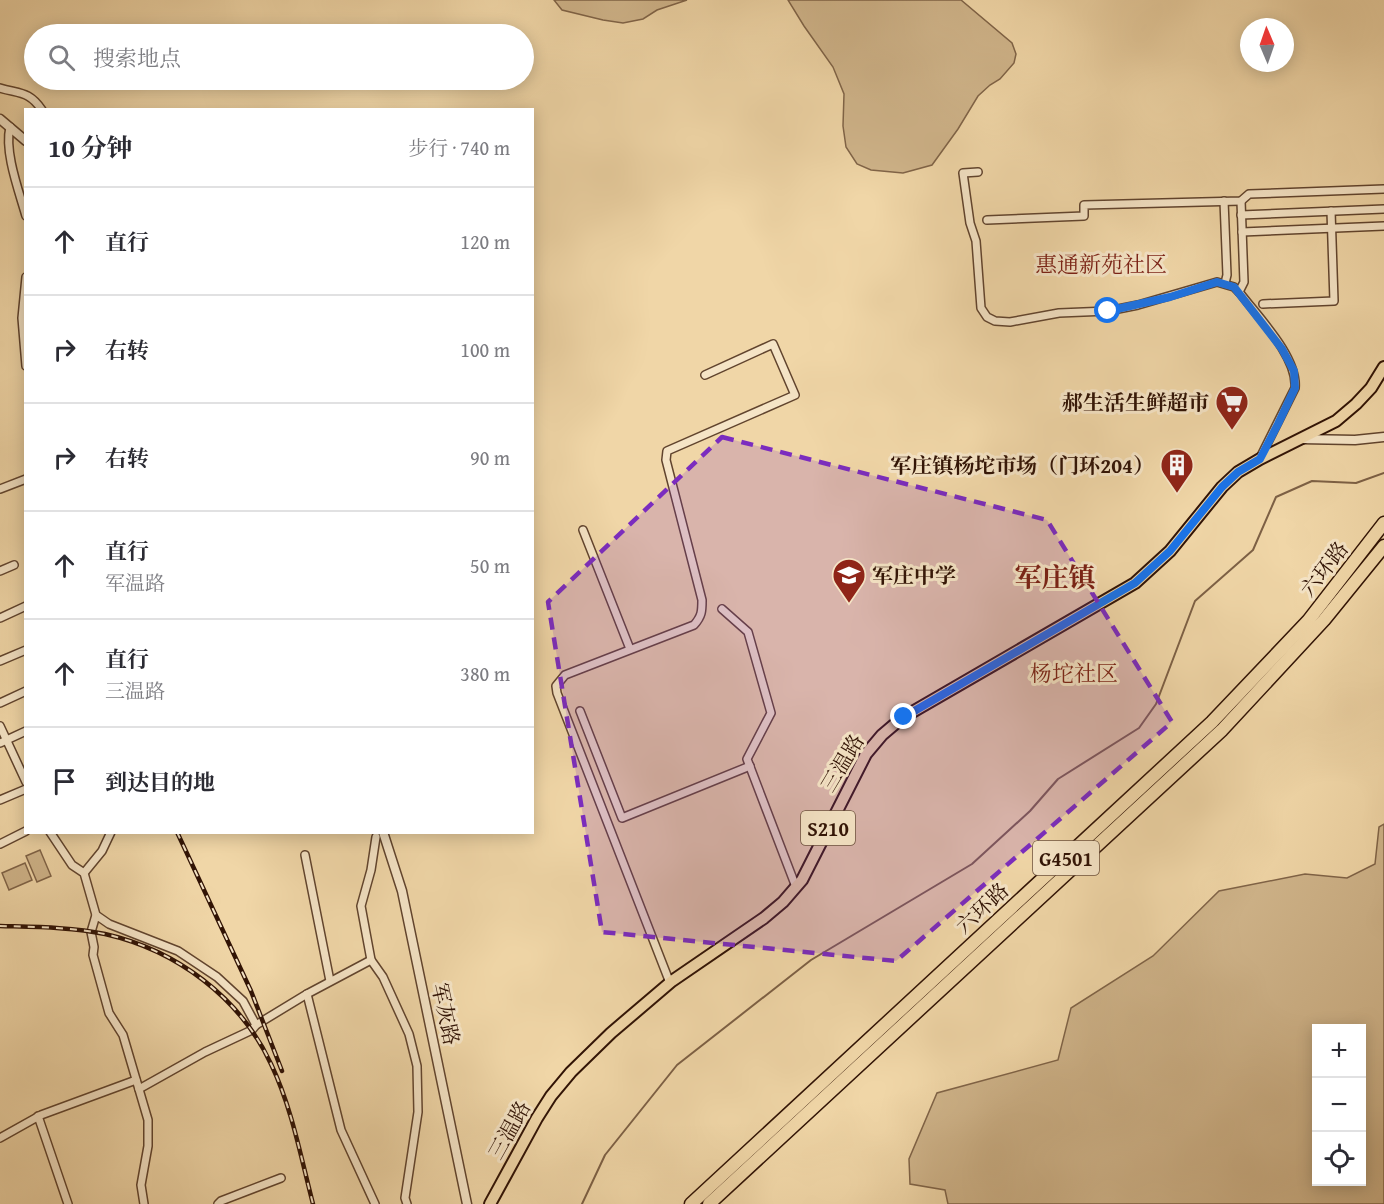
<!DOCTYPE html>
<html lang="zh">
<head>
<meta charset="utf-8">
<style>
	body { margin:0; font-family:"Gentium Book Plus","Noto Serif SC",serif; background:#f7f7f7; color:#2b2b33 }
	.controls { position:absolute; right:18px; bottom:18px; display:grid; overflow:hidden; border-radius:0px; box-shadow:0 3px 15px #0003 }
	.controls button { width:54px; height:54px; display:grid; place-items:center; padding:0; border:0; border-bottom:2px solid #e1e1e2; background:#fff; color:#2b2b33; font:30px sans-serif }
	.compass { position:absolute; left:1240px; top:18px; width:54px; height:54px; border-radius:50%; background:#fff; box-shadow:0 3px 15px #0003; rotate:358deg }
	.stop { position:absolute; width:18px; height:18px; margin:-14px; border:4px solid #1a73e8; border-radius:50%; background:#fff }
	.stop.end { background:#1a73e8; border-color:#fff; box-shadow:0 2px 6px #0008 }
	.list { margin:0; padding:0; list-style:none }
	h2 { display:flex; justify-content:space-between; align-items:center; height:78px; margin:0; padding:0 24px; font-size:26px }
	h2 small { font-size:20px; font-weight:400; color:#7c7c81 }
	.list li { display:grid; grid-template-columns:39px 1fr auto; gap:18px; align-items:center; box-sizing:border-box; height:108px; padding:0 24px; border-top:2px solid #e1e1e2 }
	.list b { display:block; font-size:22px; white-space:nowrap }
	.list p { margin:0; font-size:20px; white-space:nowrap; color:#7c7c81 }
	.list em { font-size:20px; font-style:normal; color:#7c7c81 }
	.icon { flex:none; width:33px; height:33px; fill:none; stroke:currentColor; stroke-width:2; stroke-linecap:round; stroke-linejoin:round }
	.map { position:relative; flex:none; width:1384px; height:1204px; overflow:hidden }
	.search { position:absolute; background:#fff; box-shadow:0 3px 15px #0003; left:24px; top:24px; width:510px; height:66px; display:flex; align-items:center; gap:15px; box-sizing:border-box; padding:0 21px; border-radius:33px; color:#7c7c81; font-size:22px }
	.panel { position:absolute; background:#fff; box-shadow:0 3px 15px #0003; left:24px; top:108px; width:510px; height:726px; border-radius:0px }
	.map>svg:first-child { display:block }
	.green { fill:#d0b58b; stroke:#806448; stroke-width:1.5; fill-rule:evenodd }
	.lines { fill:none; stroke-linecap:round; stroke-linejoin:round }
	.stream { stroke:#7d6045; stroke-width:2 }
	.minor-casing { stroke:#61442e; stroke-width:10 }
	.tertiary-casing { stroke:#61442e; stroke-width:11 }
	.primary-casing { stroke:#311305; stroke-width:14 }
	.motorway-casing { stroke:#311305; stroke-width:15 }
	.minor { stroke:#f5e4c6; stroke-width:7 }
	.tertiary { stroke:#f5e4c6; stroke-width:8 }
	.primary { stroke:#f0d6a7; stroke-width:10 }
	.motorway { stroke:#f0d6a7; stroke-width:12 }
	.rail-casing { stroke:#311305; stroke-width:4.5 }
	.rail { stroke:#f5e4c6; stroke-width:2; stroke-dasharray:7; stroke-linecap:butt }
	.route { stroke:#1a73e8; stroke-width:8 }
	.marked { fill:#7b2cbf; fill-opacity:0.2; stroke:#7b2cbf; stroke-width:4.5; stroke-dasharray:12 8; stroke-linejoin:round }
	.labels { text-anchor:middle; dominant-baseline:central; stroke-width:6; stroke-linejoin:round; paint-order:stroke }
	.shield { fill:#f5e4c6; stroke:#6c523f; stroke-width:1.5 }
	.shield-label { font-size:20px; font-weight:bold; fill:#311305 }
	.poi-label { font-size:21px; font-weight:bold; fill:#311305; stroke:#f5e4c6; text-anchor:end }
	.street-label { font-size:21px; fill:#311305; stroke:#f5e4c6 }
	.neighbourhood-label { font-size:22px; fill:#7a1f14; stroke:#f5e4c6 }
	.district-label { font-size:27px; font-weight:bold; fill:#7a1f14; stroke:#f5e4c6 }
</style>
</head>
<body>
<div class="map">
<svg width="1384" height="1204" viewBox="0 0 1384 1204">
	<rect width="100%" height="100%" fill="#f0d6a7"/>
	<filter id="stains"><feTurbulence type="fractalNoise" baseFrequency=".00333" numOctaves="4"/><feColorMatrix values="0 0 0 0 .2 0 0 0 0 .09 0 0 0 0 .02 0 0 0 .5 -.17"/></filter>
	<radialGradient id="worn" r=".72"><stop offset=".6" stop-color="#630" stop-opacity="0"/><stop offset="1" stop-color="#630" stop-opacity=".3"/></radialGradient>
	<!-- green -->
	<g class="green">
		<path d="M554,0h133l-30,10 -14,9 -20,4 -20,-3 -41,-10z"/>
		<path d="M788,0h173l51,43 4,11 -2,9 -14,16 -10,6 -12,11 -20,33 -26,36 -29,8 -32,-3 -14,-6 -11,-17 -3,-21 1,-32 -11,-27 -29,-41z"/>
		<path d="M1384,824v380h-436l-3,-14 -35,-6 -1,-25 28,-66 121,-33 13,-52 82,-52 66,-65 86,-17 42,4 28,-14 4,-37zM1362,1028v154h-46v-154z"/>
		<path d="M40,850l11,26 -14,6 -11,-26z"/>
		<path d="M25,863l7,17 -23,10 -7,-17z"/>
	</g>
	<g class="lines">
		<!-- stream -->
		<path class="stream" d="M582,1204l23,-49 72,-90 134,-105 161,-96 58,-53 28,-32 81,-51 17,-24 39,-103 58,-51 23,-53 36,-16 44,2 28,-10"/>
		<!-- minor casing -->
		<g class="minor-casing">
			<g id="minor">
				<path d="M0,88c20,6 29,3 42,22"/>
				<path d="M10,127c-6,25 9,64 16,89"/>
				<path d="M978,172l-15,1 7,50 6,18 5,67 6,9 8,4 15,1 49,-9 49,-2 30,-6 79,-23 17,5 6,6c18,24 58,64 55,95l-35,70"/>
				<path d="M1224,201l3,74 -2,8"/>
				<path d="M1241,215l143,-6"/>
				<path d="M987,220l97,-4v-11l157,-4 8,-7 135,-5"/>
				<path d="M1242,232l142,-6"/>
				<path d="M26,277l-4,41 4,48"/>
				<path d="M1239,292l5,-10 -3,-81"/>
				<path d="M1263,304l71,-3 -3,-90"/>
				<path d="M0,489l26,-10"/>
				<path d="M583,530l47,119"/>
				<path d="M0,571l14,-6"/>
				<path d="M722,609l26,23 23,81 -24,46 49,128"/>
				<path d="M0,618l26,-12"/>
				<path d="M0,661l26,-11"/>
				<path d="M0,703l26,-12"/>
				<path d="M580,711l42,107 128,-52"/>
				<path d="M0,726l26,56"/>
				<path d="M0,743l26,-12"/>
				<path d="M0,800l26,-11"/>
				<path d="M50,832l22,33 12,8 12,42 13,9 69,27 39,26 26,24 13,24"/>
				<path d="M376,837l-5,33 -10,36 10,54 12,17 26,57 8,32 1,46 -13,86 2,6"/>
				<path d="M0,844l26,-13"/>
				<path d="M305,855l25,126"/>
				<path d="M84,873l18,-22 9,-19"/>
				<path d="M96,915l-5,17 3,15 -1,8 16,58 14,22 25,85v26l-7,39 3,19"/>
				<path d="M670,983l-113,-290 -1,-7 9,-11 129,-50c8,-9 8,-14 8,-25l-36,-140 1,-9 128,-56 -22,-51 -68,31"/>
				<path d="M307,994l34,136 34,74"/>
				<path d="M139,1089l66,-37 47,-22 4,-5 51,-31 64,-34"/>
				<path d="M38,1116l30,88"/>
				<path d="M0,1138l41,-23 95,-35"/>
				<path d="M218,1204l3,-3 60,-23"/>
			</g>
		</g>
		<!-- tertiary casing -->
		<g class="tertiary-casing">
			<g id="tertiary">
				<path d="M0,119l26,22"/>
				<path d="M1301,439l54,1 29,-3"/>
				<path d="M383,832l19,59 65,313"/>
			</g>
		</g>
		<!-- primary casing -->
		<g class="primary-casing">
			<path id="primary" d="M490,1204l47,-86 14,-22 20,-24 40,-39 61,-52 92,-63 19,-16 19,-22 64,-126 16,-19 20,-17 233,-135 35,-32 52,-64 16,-15 22,-13 76,-38 20,-17 15,-16 13,-21"/>
		</g>
		<!-- motorway casing -->
		<g class="motorway-casing">
			<g id="motorway">
				<path d="M691,1204l521,-482 96,-101 76,-98"/>
				<path d="M709,1204l513,-474 102,-110 60,-74"/>
			</g>
		</g>
		<!-- minor -->
		<use href="#minor" class="minor"/>
		<!-- tertiary -->
		<use href="#tertiary" class="tertiary"/>
		<!-- primary -->
		<use href="#primary" class="primary"/>
		<!-- motorway -->
		<use href="#motorway" class="motorway"/>
		<!-- rail casing -->
		<g class="rail-casing">
			<g id="rail">
				<path d="M177,832l74,159 31,80"/>
				<path d="M0,926c34,1 71,1 105,8 71,16 135,63 166,130 21,44 30,94 42,140"/>
			</g>
		</g>
		<!-- rail -->
		<use href="#rail" class="rail"/>
	</g>
	<g class="lines">
		<!-- route -->
		<path class="route" d="M904,717l231,-134 35,-32 52,-64 16,-15 22,-13 18,-35 17,-36 -1,-17 -12,-22 -48,-62 -17,-5 -47,15 -62,14"/>
	</g>
	<!-- marked area -->
	<path class="marked" d="M722,437l325,83 125,202 -276,239 -294,-29 -54,-330z"/>
	<!-- icons -->
	<defs>
		<g id="supermarket-pin" transform="scale(1.725)"><path d="M0 17L-7.5 6A9.5 9.5 0 1 1 7.5 6Z" fill="#8f2418" stroke="#f5e4c6"/><path d="M-6-5.5h2.5l.6 2H6L4.5 2H-2.5L-4.4-4H-6ZM-1.5 3.2a1.3 1.3 0 1 0 .1 0ZM3 3.2a1.3 1.3 0 1 0 .1 0Z" fill="#fff"/></g>
		<g id="building-pin" transform="scale(1.725)"><path d="M0 17L-7.5 6A9.5 9.5 0 1 1 7.5 6Z" fill="#8f2418" stroke="#f5e4c6"/><path d="M-4-6H4V6H1V3H-1V6H-4ZM-2.5-4.3h1.7v1.8h-1.7ZM.8-4.3h1.7v1.8H.8ZM-2.5-1h1.7V.8h-1.7ZM.8-1h1.7V.8H.8Z" fill="#fff"/></g>
		<g id="school-pin" transform="scale(1.725)"><path d="M0 17L-7.5 6A9.5 9.5 0 1 1 7.5 6Z" fill="#8f2418" stroke="#f5e4c6"/><path d="M0-5L7-2L0 1L-7-2ZM-4 1L0 2.5L4 1V4Q0 6-4 4Z" fill="#fff"/></g>
	</defs>
	<g fill-rule="evenodd">
		<use href="#supermarket-pin" x="1232" y="402"/>
		<use href="#building-pin" x="1177" y="465"/>
		<use href="#school-pin" x="849" y="575"/>
	</g>
	<g class="labels">
		<!-- shield labels -->
		<g class="shield">
			<rect x="801" y="811" width="54" height="34" rx="4.5"/>
			<rect x="1033" y="841" width="66" height="34" rx="4.5"/>
		</g>
		<g class="shield-label">
			<text x="828" y="828">S210</text>
			<text x="1066" y="858">G4501</text>
		</g>
		<!-- poi labels -->
		<g class="poi-label">
			<text x="1209" y="402">郝生活生鲜超市</text>
			<text x="1154" y="465">军庄镇杨坨市场（门环204）</text>
			<text x="872" y="575" text-anchor="start">军庄中学</text>
		</g>
		<!-- street labels -->
		<g class="street-label">
			<text transform="translate(1324 569) rotate(-52)">六环路</text>
			<text transform="translate(842 763) rotate(-59)">三温路</text>
			<text transform="translate(982 908) rotate(-43)">六环路</text>
			<text transform="translate(446 1014) rotate(78)">军灰路</text>
			<text transform="translate(509 1130) rotate(-61)">三温路</text>
		</g>
		<!-- neighbourhood labels -->
		<g class="neighbourhood-label">
			<text x="1101" y="264">惠通新苑社区</text>
			<text x="1074" y="673">杨坨社区</text>
		</g>
		<!-- district labels -->
		<g class="district-label">
			<text x="1055" y="577">军庄镇</text>
		</g>
	</g>
	<rect width="100%" height="100%" filter="url(#stains)"/>
	<rect width="100%" height="100%" fill="url(#worn)"/>
</svg>
<div class="controls">
<button>+</button>
<button>−</button>
<button><svg class="icon" aria-label="locate" viewBox="0 0 24 24"><circle cx="12" cy="12" r="6"/><path d="M12 2v4M12 18v4M2 12h4M18 12h4"/></svg></button>
</div>
<svg class="compass" viewBox="-18 -18 36 36"><path d="M0-13l5 13h-10z" fill="#e53935"/><path d="M0 13l5-13h-10z" fill="#7c7c81"/></svg>
<div class="stop" style="left:1108px;top:311px"></div>
<div class="stop end" style="left:904px;top:717px"></div>
<div class="search"><svg class="icon" aria-label="search" viewBox="0 0 24 24"><circle cx="10" cy="10" r="6"/><path d="M15 15l6 6"/></svg>搜索地点</div>
<section class="panel">
<h2>10 分钟<small>步行 · 740 m</small></h2>
<ul class="list">
<li><svg class="icon" aria-label="ahead" viewBox="0 0 24 24"><path d="M12 20V5M6 11l6-6 6 6"/></svg><div><b>直行</b></div><em>120 m</em></li>
<li><svg class="icon" aria-label="right" viewBox="0 0 24 24"><path d="M7 20v-9h11M14 6l5 5-5 5"/></svg><div><b>右转</b></div><em>100 m</em></li>
<li><svg class="icon" aria-label="right" viewBox="0 0 24 24"><path d="M7 20v-9h11M14 6l5 5-5 5"/></svg><div><b>右转</b></div><em>90 m</em></li>
<li><svg class="icon" aria-label="ahead" viewBox="0 0 24 24"><path d="M12 20V5M6 11l6-6 6 6"/></svg><div><b>直行</b><p>军温路</p></div><em>50 m</em></li>
<li><svg class="icon" aria-label="ahead" viewBox="0 0 24 24"><path d="M12 20V5M6 11l6-6 6 6"/></svg><div><b>直行</b><p>三温路</p></div><em>380 m</em></li>
<li><svg class="icon" aria-label="arrive" viewBox="0 0 24 24"><path d="M6 21V4h12l-3 4 3 4H6"/></svg><div><b>到达目的地</b></div></li>
</ul>
</section>
</div>
</body>
</html>
